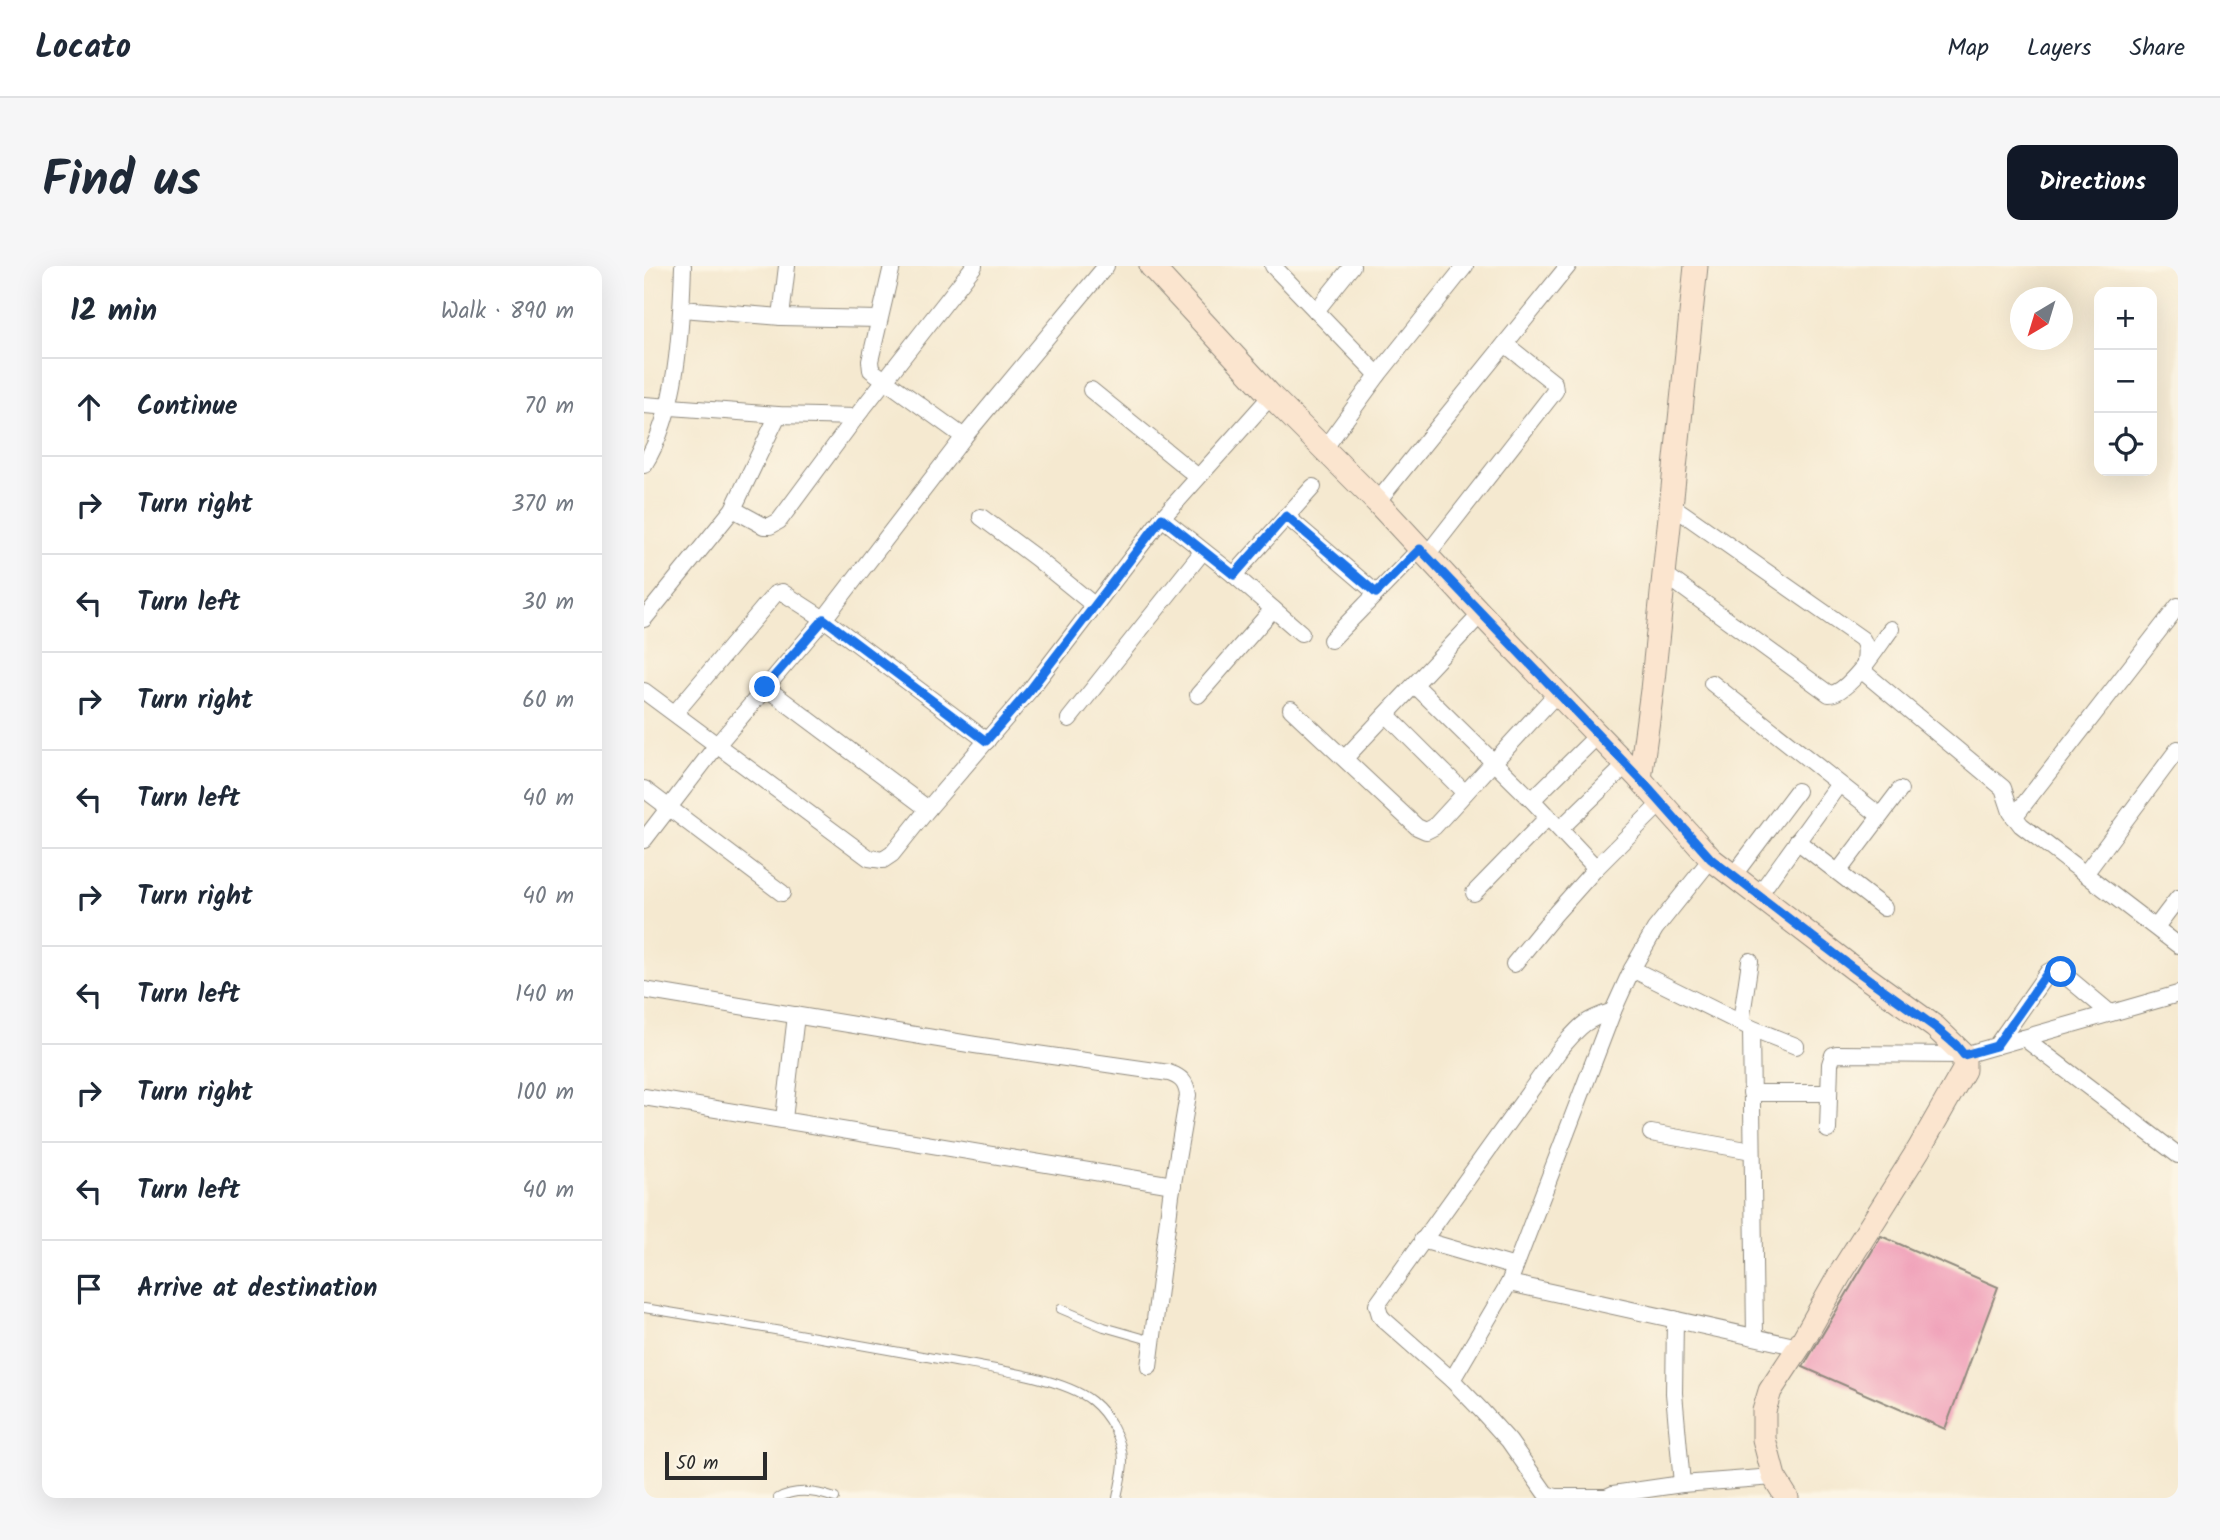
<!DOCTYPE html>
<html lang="en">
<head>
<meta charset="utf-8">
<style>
	body { margin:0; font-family:Kalam,sans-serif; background:#f6f6f7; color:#1f2937 }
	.controls { position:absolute; right:21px; top:21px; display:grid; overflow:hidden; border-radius:14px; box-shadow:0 7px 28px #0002 }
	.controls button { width:63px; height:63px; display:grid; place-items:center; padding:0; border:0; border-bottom:2px solid #e0e1e3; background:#fff; color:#1f2937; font:35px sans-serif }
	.compass { position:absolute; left:1366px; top:21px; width:63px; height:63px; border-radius:50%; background:#fff; box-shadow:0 7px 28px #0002; rotate:218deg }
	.scale { position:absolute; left:21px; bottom:18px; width:102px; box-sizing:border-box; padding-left:7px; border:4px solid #2b2b2b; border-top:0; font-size:19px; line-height:24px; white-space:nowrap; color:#2b2b2b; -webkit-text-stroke:5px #fcf5e5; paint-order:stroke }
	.stop { position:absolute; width:21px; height:21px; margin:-16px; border:5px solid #1a73e8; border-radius:50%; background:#fff }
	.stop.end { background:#1a73e8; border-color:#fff; box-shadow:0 2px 7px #0008 }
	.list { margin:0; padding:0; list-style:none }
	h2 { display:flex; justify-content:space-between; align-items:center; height:91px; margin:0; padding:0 28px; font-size:30px }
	h2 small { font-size:23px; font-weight:400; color:#747a83 }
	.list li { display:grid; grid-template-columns:46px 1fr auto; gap:21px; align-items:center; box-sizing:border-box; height:98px; padding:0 28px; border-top:2px solid #e0e1e3 }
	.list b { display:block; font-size:26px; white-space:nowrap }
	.list em { font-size:23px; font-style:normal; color:#747a83 }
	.icon { flex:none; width:38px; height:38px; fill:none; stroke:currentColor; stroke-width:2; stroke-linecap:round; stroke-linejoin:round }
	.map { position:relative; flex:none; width:1534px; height:1232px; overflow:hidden; border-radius:14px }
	header { display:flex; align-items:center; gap:42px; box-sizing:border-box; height:98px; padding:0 35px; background:#fff; border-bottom:2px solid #e0e1e3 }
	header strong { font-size:33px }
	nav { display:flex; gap:38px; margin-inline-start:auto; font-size:24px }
	.intro { display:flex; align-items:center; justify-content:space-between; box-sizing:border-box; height:168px; padding:0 42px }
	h1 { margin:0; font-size:49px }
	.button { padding:18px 32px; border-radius:14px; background:#111827; color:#fff; font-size:24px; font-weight:700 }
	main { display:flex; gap:42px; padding:0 42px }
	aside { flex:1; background:#fff; border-radius:14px; box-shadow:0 7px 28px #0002 }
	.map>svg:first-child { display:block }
	.building { fill:#ef99b5 }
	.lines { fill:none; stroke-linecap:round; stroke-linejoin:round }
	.lane-casing { stroke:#908a7e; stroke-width:10 }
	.street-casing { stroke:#908a7e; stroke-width:18 }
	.secondary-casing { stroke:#908a7e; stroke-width:25 }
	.lane { stroke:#fff; stroke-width:8 }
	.street { stroke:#fff; stroke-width:16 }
	.secondary { stroke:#fbe5cf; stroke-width:23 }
	.route { stroke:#1a73e8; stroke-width:9 }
</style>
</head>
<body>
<header>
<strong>Locato</strong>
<nav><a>Map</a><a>Layers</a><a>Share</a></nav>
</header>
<div class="intro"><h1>Find us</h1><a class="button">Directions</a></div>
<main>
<aside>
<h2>12 min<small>Walk · 890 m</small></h2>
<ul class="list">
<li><svg class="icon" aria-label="ahead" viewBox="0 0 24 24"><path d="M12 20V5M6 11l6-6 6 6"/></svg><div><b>Continue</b></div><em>70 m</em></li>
<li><svg class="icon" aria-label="right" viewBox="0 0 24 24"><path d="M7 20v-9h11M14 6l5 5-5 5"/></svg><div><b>Turn right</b></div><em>370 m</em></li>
<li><svg class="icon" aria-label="left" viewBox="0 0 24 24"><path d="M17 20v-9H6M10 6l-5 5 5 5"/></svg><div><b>Turn left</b></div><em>30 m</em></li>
<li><svg class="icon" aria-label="right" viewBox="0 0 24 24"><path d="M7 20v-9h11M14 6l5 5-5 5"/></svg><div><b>Turn right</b></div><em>60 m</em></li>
<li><svg class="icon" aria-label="left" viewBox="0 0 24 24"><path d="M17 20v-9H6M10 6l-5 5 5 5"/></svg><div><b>Turn left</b></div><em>40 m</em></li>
<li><svg class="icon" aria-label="right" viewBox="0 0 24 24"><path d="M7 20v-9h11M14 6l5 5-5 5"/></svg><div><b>Turn right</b></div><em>40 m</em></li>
<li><svg class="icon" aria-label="left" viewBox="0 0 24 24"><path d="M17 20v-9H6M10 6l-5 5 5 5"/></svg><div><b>Turn left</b></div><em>140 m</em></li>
<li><svg class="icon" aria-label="right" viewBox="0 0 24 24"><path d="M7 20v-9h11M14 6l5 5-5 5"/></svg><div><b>Turn right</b></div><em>100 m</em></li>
<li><svg class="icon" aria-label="left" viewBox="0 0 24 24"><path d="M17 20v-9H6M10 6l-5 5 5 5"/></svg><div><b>Turn left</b></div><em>40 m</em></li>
<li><svg class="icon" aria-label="arrive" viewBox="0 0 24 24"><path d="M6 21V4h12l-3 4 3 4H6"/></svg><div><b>Arrive at destination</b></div></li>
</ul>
</aside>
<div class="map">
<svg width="1534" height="1232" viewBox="0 0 1534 1232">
	<rect width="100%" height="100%" fill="#fcf5e5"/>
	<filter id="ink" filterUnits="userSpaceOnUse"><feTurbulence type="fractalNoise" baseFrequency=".0143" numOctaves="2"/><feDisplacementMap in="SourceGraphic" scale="14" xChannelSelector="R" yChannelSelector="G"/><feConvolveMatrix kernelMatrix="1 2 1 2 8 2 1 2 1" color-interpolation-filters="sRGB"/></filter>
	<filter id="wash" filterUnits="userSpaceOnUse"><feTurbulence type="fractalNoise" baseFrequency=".00686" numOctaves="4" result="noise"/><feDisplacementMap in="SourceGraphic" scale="28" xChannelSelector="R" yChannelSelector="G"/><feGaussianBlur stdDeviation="1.57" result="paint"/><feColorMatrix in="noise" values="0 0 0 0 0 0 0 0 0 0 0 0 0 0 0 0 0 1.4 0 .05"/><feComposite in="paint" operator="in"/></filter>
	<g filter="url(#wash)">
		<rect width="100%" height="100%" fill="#f5e9d0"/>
		<g id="blocks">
			<!-- building -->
			<path class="building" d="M1237,970l117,51 -53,142 -142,-62z"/>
		</g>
	</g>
	<g filter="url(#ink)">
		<use href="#blocks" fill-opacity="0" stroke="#908a7e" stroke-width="2"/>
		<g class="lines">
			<!-- lane casing -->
			<g class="lane-casing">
				<g id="lane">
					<path d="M0,1042c100,16 200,34 300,52 39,7 118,17 148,41 16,13 31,39 31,60 0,12 -4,25 -6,37"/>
					<path d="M417,1043l43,18 49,14"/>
					<path d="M134,1232c18,-10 38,-7 57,0"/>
				</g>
			</g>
			<!-- street casing -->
			<g class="street-casing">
				<g id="street">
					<path d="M248,0l-22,95 1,9 93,67"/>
					<path d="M629,0l105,109"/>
					<path d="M38,43l99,8 98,2"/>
					<path d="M672,45l36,-45"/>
					<path d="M137,51l6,-51"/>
					<path d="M447,124l107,87"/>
					<path d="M0,139l134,10 78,2"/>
					<path d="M680,183l54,-74 87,-109"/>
					<path d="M0,199c34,-54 37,-136 39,-199"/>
					<path d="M733,236l191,-236"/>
					<path d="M1027,239l191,134c8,12 0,22 4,35l137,114 8,24 10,13 157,120"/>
					<path d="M89,243l31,17h6l9,-5 77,-104 118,-151"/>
					<path d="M642,250l90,77"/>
					<path d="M337,251l55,41 59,48"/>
					<path d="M518,252l72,57 67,58"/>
					<path d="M782,290l129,-165 -1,-8 -49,-39"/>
					<path d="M1019,307l166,121c20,0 50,-49 62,-65"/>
					<path d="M590,309l79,-88"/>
					<path d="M0,353l89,-110 45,-94"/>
					<path d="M687,374l89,-91"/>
					<path d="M1068,417l167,132"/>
					<path d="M771,419l117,115 64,68 65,-65"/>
					<path d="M121,421l163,122"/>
					<path d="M0,425l225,167 14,2 9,-6 36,-45 102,-119 132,-172 109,-122"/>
					<path d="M554,429l75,-86"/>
					<path d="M647,443l126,118 9,4 8,-4 124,-135"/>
					<path d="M31,447l100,-119 7,-2 42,27 163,122"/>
					<path d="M743,449l78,78"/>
					<path d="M425,453l134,-168"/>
					<path d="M701,492l136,-144"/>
					<path d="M0,523l138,104"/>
					<path d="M888,534l66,-65"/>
					<path d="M1370,551l164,-211"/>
					<path d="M916,563l66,-64"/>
					<path d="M0,574l73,-95 107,-126 140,-182 142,-171"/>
					<path d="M1153,575l87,67"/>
					<path d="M1194,606l62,-82"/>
					<path d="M1441,608l93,-125"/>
					<path d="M1089,610l64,-85"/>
					<path d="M830,627l74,-76"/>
					<path d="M1114,630l81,-112"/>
					<path d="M1512,661l22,-29"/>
					<path d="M870,698l41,-50 41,-46"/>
					<path d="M988,703l119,59 45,18"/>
					<path d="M0,724l331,55 194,28c12,4 17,9 19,22l-17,100 -22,172"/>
					<path d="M1097,756l9,-61"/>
					<path d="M1107,762l4,308"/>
					<path d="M1380,772l154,117"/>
					<path d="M1352,780l52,-74 4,-2 9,2 49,41"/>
					<path d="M1107,827h77"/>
					<path d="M0,831l529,88"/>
					<path d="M140,853l12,-104"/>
					<path d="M1184,864l2,-66 3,-9 3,-1 128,1 214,-61"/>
					<path d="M1007,867l101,18"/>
					<path d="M778,974l93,27"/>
					<path d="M865,1017l290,64"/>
					<path d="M1031,1053l-1,74 8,91"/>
					<path d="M808,1114l57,-97 104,-272 19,-42 23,-40 56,-70"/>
					<path d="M961,1231h-49l-10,-3 -37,-53 -28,-31 -29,-30 -69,-61 -3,-4 -3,-10 184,-257c20,-23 22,-27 52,-37"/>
					<path d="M960,1232l9,-4 69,-10 92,-7"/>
				</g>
			</g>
			<!-- secondary casing -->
			<g class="secondary-casing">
				<g id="secondary">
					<path d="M507,0l120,130 106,106 104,112 159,165 71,80 142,109 82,59 29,28v15l-45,79 -80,127 -40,71 -29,44 -6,20v28l10,38 13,21"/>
					<path d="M996,513l12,-89 44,-424"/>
				</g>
			</g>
			<!-- lane -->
			<use href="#lane" class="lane"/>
			<!-- street -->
			<use href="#street" class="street"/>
			<!-- secondary -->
			<use href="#secondary" class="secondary"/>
		</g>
	</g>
	<g class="lines" filter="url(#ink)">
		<!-- route -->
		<path class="route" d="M121,421l59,-68 162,122 44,-51 132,-172 72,57 52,-59 90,77 44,-44 220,230 71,80 142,109 82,59 21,18 8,10 32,-9 52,-74 4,-2 9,2"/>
	</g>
</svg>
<div class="controls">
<button>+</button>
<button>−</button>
<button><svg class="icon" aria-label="locate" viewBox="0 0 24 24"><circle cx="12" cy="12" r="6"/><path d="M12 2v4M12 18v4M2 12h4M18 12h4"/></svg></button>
</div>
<svg class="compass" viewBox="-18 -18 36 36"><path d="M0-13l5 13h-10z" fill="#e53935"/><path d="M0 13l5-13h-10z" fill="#747a83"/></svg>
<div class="scale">50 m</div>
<div class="stop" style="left:1417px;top:706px"></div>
<div class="stop end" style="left:121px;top:421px"></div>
</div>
</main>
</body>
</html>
